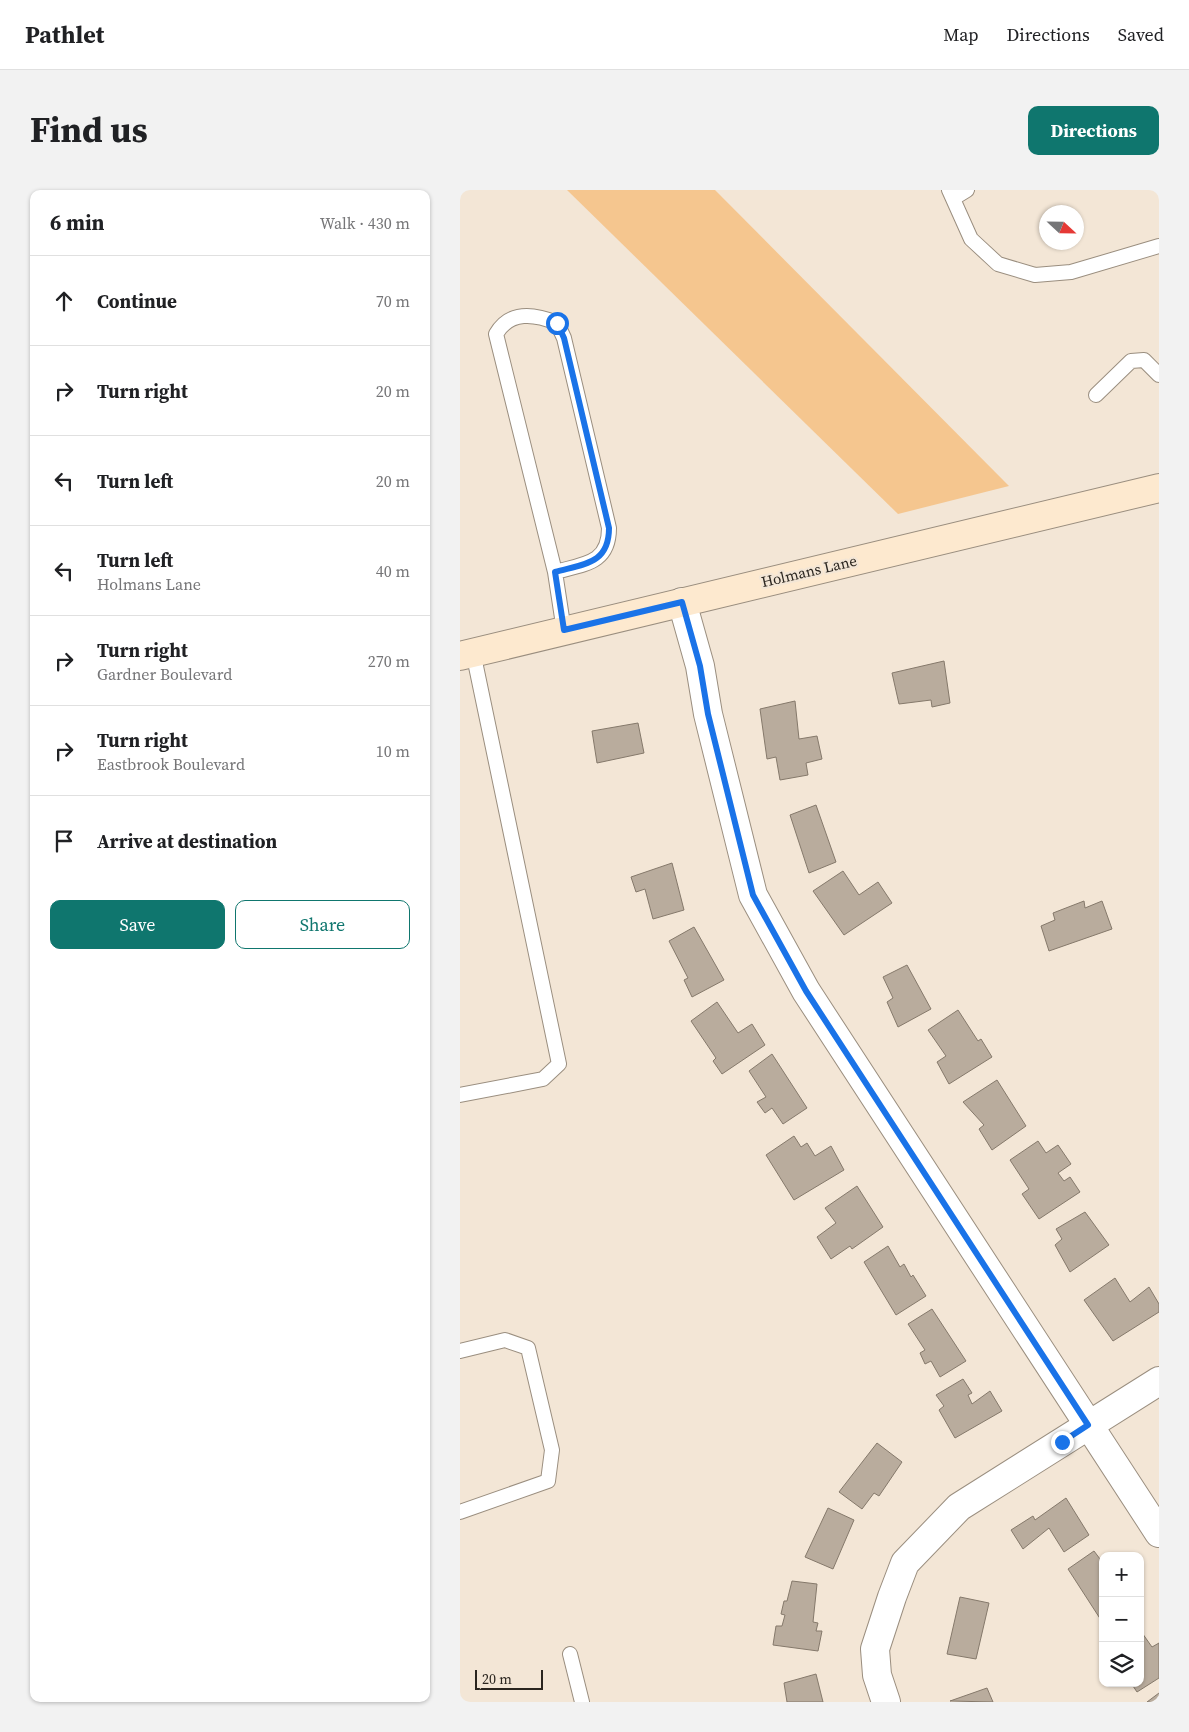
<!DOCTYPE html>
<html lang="en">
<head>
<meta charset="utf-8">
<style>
	body { margin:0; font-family:"Source Serif 4",serif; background:#f2f2f2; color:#202124 }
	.controls { position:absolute; right:15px; bottom:15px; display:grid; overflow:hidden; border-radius:10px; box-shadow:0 1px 4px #0004 }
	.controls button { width:45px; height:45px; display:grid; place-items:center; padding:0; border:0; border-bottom:1px solid #e0e0e0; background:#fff; color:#202124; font:25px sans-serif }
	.compass { position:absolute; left:579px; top:15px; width:45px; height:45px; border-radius:50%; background:#fff; box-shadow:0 1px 4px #0004; rotate:112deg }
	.scale { position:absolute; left:15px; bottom:12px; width:68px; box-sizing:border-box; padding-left:5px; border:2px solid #2a251f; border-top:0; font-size:14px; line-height:18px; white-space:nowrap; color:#2a251f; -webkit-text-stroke:4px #f3e6d6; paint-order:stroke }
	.stop { position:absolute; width:15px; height:15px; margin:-11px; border:4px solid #1a73e8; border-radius:50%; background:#fff }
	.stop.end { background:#1a73e8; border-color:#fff; box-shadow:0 1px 5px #0008 }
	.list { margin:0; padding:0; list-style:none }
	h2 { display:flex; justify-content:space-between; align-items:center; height:65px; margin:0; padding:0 20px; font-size:21px }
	h2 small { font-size:16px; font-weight:400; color:#757577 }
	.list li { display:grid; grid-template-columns:32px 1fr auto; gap:15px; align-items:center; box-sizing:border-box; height:90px; padding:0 20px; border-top:1px solid #e0e0e0 }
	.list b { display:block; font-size:19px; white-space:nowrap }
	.list p { margin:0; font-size:16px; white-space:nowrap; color:#757577 }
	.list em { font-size:16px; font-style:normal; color:#757577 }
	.actions { display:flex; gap:10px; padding:15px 20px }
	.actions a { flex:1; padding:11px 0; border:1px solid #0f766e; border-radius:10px; text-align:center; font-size:18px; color:#0f766e }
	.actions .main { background:#0f766e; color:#fff }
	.icon { flex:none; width:28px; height:28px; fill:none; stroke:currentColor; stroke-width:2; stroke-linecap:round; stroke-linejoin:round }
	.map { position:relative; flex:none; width:699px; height:1512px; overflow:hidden; border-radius:10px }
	header { display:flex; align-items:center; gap:30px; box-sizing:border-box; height:70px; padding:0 25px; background:#fff; border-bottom:1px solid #e0e0e0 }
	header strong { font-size:24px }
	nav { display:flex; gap:28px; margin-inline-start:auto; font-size:18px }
	.intro { display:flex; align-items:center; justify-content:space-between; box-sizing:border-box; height:120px; padding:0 30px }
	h1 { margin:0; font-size:35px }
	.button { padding:12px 22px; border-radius:10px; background:#0f766e; color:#fff; font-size:18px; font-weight:700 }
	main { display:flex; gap:30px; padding:0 30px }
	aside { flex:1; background:#fff; border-radius:10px; box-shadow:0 1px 4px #0004 }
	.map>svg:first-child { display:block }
	.green { fill:#f5c68f }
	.building { fill:#b9ac9d; stroke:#85796b }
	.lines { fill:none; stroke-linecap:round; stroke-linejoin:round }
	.service-casing { stroke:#9a8e7f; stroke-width:16 }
	.minor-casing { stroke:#9a8e7f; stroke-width:30 }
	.secondary-casing { stroke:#9a8e7f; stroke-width:30 }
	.service { stroke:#fff; stroke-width:14 }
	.minor { stroke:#fff; stroke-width:28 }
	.secondary { stroke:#fde9cf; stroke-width:28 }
	.route { stroke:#1a73e8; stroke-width:6 }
	.labels { text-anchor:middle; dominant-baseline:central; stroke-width:4.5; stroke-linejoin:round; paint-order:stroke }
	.street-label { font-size:15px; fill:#2a251f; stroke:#f3e6d6 }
</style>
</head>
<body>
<header>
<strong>Pathlet</strong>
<nav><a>Map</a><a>Directions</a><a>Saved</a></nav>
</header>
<div class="intro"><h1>Find us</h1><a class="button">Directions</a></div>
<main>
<aside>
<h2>6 min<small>Walk · 430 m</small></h2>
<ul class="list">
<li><svg class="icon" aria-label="ahead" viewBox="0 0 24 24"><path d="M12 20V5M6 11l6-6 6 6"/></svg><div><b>Continue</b></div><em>70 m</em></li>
<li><svg class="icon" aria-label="right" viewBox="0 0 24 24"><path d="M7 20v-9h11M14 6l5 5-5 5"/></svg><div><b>Turn right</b></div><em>20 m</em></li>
<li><svg class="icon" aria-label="left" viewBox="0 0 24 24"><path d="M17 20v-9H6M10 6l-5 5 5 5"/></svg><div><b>Turn left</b></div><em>20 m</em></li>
<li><svg class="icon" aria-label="left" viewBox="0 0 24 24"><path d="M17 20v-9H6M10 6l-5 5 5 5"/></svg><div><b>Turn left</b><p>Holmans Lane</p></div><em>40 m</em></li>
<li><svg class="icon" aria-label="right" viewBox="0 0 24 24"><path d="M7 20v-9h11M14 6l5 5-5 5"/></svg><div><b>Turn right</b><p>Gardner Boulevard</p></div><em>270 m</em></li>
<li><svg class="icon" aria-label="right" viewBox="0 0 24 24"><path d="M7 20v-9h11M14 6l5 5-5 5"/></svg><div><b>Turn right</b><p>Eastbrook Boulevard</p></div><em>10 m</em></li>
<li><svg class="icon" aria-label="arrive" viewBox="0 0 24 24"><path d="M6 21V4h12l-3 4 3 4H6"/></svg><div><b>Arrive at destination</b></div></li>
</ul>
<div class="actions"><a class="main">Save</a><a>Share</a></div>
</aside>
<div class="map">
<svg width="699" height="1512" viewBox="0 0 699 1512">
	<rect width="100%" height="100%" fill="#f3e6d6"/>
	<!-- green -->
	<path class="green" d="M107,0h148l294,296 -111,28z"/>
	<!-- building -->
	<g class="building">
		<path d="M484,471l6,42 -18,4 -1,-7 -32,4 -7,-31z"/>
		<path d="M335,511l4,38 18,-3 5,23 -16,4 2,12 -28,5 -4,-23 -9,2 -7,-50z"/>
		<path d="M178,533l6,30 -47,10 -5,-32z"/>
		<path d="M356,615l20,57 -27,11 -19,-58z"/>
		<path d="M212,673l12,47 -31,9 -8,-30 -9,3 -5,-15z"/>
		<path d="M383,681l16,24 19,-13 14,21 -48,32 -31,-44z"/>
		<path d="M624,711l1,7 17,-7 10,28 -63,22 -8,-25 14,-6 -2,-7z"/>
		<path d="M234,737l30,53 -32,17 -8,-17 4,-2 -19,-37z"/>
		<path d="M447,775l24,44 -33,18 -11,-25 6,-4 -10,-21z"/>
		<path d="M257,812l21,31 14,-9 13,21 -43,29 -9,-13 3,-3 -25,-37z"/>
		<path d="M498,820l20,31 3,-2 11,18 -43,27 -12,-22 9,-6 -18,-26z"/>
		<path d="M312,864l35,54 -24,16 -11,-16 -7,5 -8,-11 9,-5 -17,-26z"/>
		<path d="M537,890l29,46 -34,24 -13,-21 5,-4 -21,-23z"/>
		<path d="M334,946l7,11 6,-4 8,13 16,-10 13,24 -50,30 -28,-45z"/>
		<path d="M578,951l8,12 12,-8 13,19 -13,9 6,8 6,-4 10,15 -41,27 -17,-25 7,-5 -19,-29z"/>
		<path d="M397,996l26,41 -31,22 -2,-3 -19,13 -14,-22 19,-14 -11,-15z"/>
		<path d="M625,1022l24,33 -39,27 -15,-27 7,-6 -6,-10z"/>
		<path d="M428,1056l12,21 4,-3 7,13 2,-2 13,21 -30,19 -32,-53z"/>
		<path d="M655,1088l15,24 19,-15 10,17v8l-46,29 -29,-41z"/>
		<path d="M472,1119l34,52 -26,16 -9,-16 -6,3 -5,-11 5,-3 -17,-26z"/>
		<path d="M503,1189l9,14 -4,2 4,9 18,-13 12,20 -47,27 -16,-28 5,-4 -8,-11z"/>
		<path d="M417,1253l25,19 -23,34 -5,-3 -12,16 -23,-17z"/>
		<path d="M606,1308l23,37 -25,17 -15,-24 -26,21 -12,-19 22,-14 2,4z"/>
		<path d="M368,1318l26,12 -21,49 -28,-12z"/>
		<path d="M634,1361l9,12v56l-2,1 -33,-51z"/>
		<path d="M332,1391l25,3 -4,38 5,1 -2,8h6l-4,20 -45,-6 3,-19h6l3,-11 -4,-1 3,-13h3z"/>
		<path d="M500,1407l29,6 -13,56 -29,-5z"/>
		<path d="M680,1440l12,17 7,-4v35l-22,14 -6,-9h9z"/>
		<path d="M356,1484l7,28h-36l-3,-19z"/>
		<path d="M527,1498l6,14 -43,-1z"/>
		<path d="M699,1503v9h-12z"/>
	</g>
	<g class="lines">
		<!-- service casing -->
		<g class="service-casing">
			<g id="service">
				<path d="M489,0l22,49 27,25 37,11 36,-3 88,-26"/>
				<path d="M494,8l13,-8"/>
				<path d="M636,205l35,-34 13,-1 15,15"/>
				<path d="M95,382c29,-8 54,-8 54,-44l-45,-190 -7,-15c-22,-9 -47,-13 -61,11l59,238 9,59"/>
				<path d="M0,905l83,-16 16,-15 -86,-412"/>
				<path d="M0,1161l45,-11 23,8 24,102 -4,31 -88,31"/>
				<path d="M110,1464l12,48"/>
			</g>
		</g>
		<!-- minor casing -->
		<g class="minor-casing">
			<g id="minor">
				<path d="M222,412l18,64 8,48 45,181 53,96 353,542"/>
				<path d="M426,1512l-9,-27 -2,-26 17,-52 13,-34 54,-56 200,-126"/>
			</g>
		</g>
		<!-- secondary casing -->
		<g class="secondary-casing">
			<path id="secondary" d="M0,466l699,-168"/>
		</g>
		<!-- service -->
		<use href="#service" class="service"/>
		<!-- minor -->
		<use href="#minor" class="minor"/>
		<!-- secondary -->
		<use href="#secondary" class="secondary"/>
	</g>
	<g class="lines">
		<!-- route -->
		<path class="route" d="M97,133l7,15 45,190c0,36 -25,36 -54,44l9,58 118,-28 18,64 8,48 45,181 53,96 282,434 -26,17"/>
	</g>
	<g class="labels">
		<!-- street labels -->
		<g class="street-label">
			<text transform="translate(349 381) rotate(-13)">Holmans Lane</text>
		</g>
	</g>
</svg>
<div class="controls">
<button>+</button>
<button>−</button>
<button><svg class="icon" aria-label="layers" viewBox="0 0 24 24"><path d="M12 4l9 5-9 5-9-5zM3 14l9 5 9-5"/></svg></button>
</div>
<svg class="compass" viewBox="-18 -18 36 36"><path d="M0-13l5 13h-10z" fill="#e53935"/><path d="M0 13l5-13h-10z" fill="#757577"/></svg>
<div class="scale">20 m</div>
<div class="stop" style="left:97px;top:133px"></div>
<div class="stop end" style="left:602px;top:1252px"></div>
</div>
</main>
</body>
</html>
